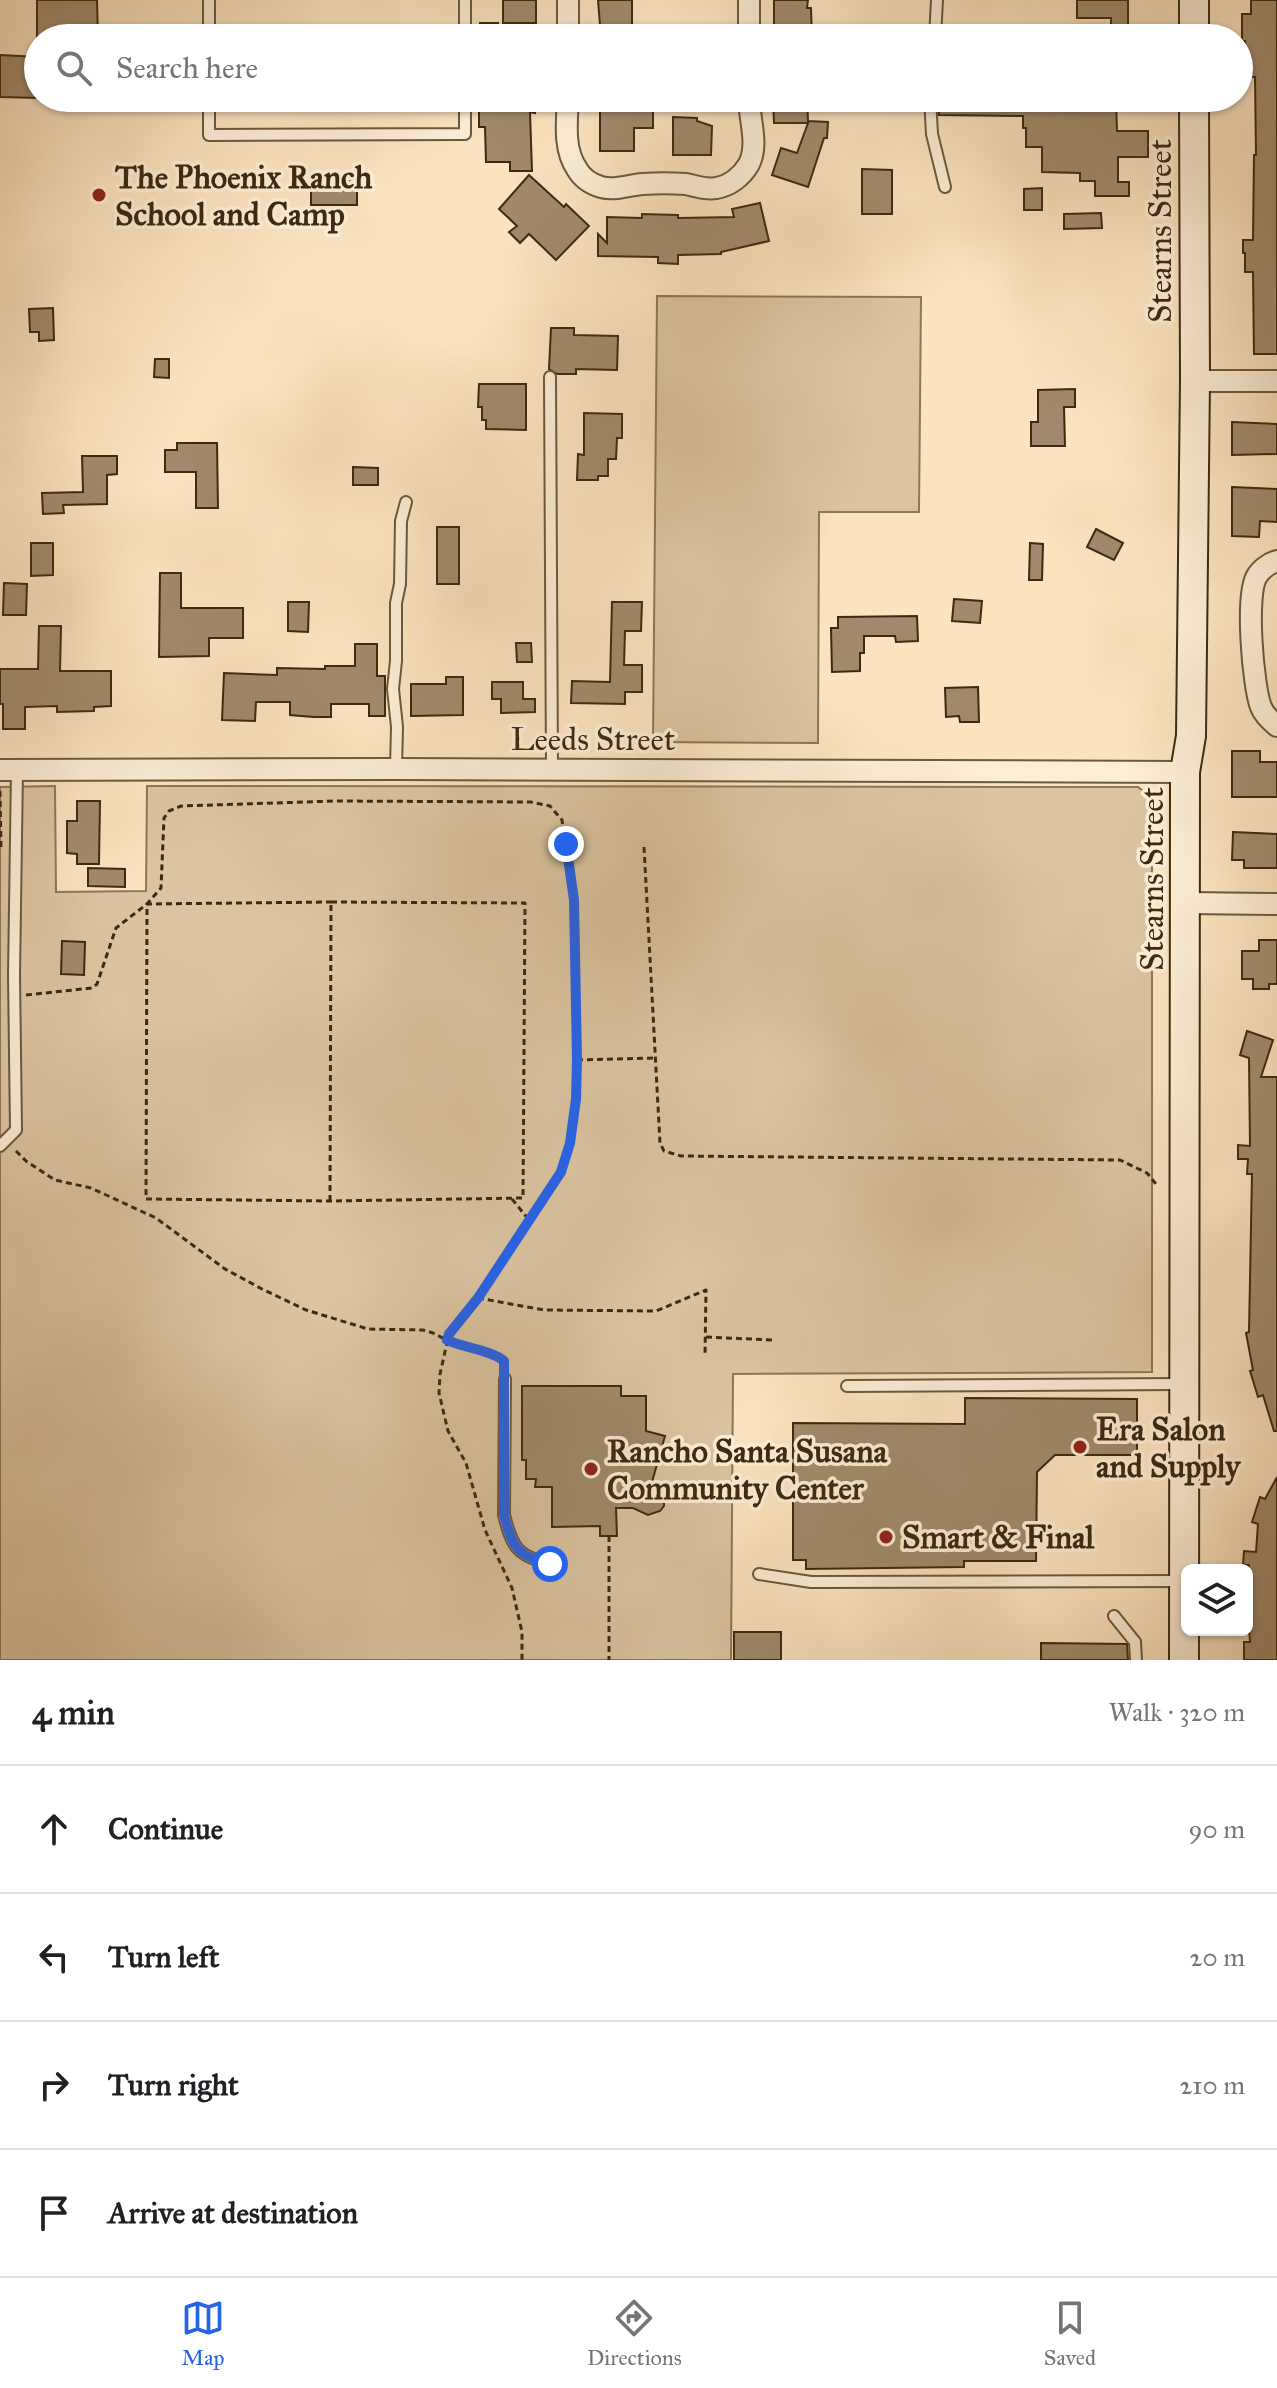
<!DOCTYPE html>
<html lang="en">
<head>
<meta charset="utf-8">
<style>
	body { margin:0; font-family:"IM FELL Great Primer",serif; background:#f6f6f6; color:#202124 }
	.controls { position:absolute; right:24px; bottom:24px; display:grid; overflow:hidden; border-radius:12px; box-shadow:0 2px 6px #0004 }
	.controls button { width:72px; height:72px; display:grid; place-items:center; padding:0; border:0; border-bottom:2px solid #e0e0e0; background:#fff; color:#202124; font:40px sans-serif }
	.stop { position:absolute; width:24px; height:24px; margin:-18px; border:6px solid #2563eb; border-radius:50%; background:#fff }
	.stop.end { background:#2563eb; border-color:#fff; box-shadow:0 2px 8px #0008 }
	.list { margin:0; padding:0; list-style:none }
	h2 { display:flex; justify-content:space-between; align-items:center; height:104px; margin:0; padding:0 32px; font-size:34px }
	h2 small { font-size:26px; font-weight:400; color:#757577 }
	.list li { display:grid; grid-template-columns:52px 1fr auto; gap:24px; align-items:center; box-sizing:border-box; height:128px; padding:0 32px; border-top:2px solid #e0e0e0 }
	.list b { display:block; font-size:30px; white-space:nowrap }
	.list em { font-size:26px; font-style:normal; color:#757577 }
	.icon { flex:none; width:44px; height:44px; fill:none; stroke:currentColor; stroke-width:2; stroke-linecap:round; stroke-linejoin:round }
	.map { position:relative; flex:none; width:1277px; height:1660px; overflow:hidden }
	.search { position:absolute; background:#fff; box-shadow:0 2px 6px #0004; left:24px; right:24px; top:24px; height:88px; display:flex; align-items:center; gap:20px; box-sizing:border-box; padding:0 28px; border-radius:44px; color:#757577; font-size:30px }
	.sheet { height:616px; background:#fff }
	nav { display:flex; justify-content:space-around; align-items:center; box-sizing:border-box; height:112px; border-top:2px solid #e0e0e0; background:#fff; font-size:22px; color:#757577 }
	nav a { display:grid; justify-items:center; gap:4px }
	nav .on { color:#2563eb }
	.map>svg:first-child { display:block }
	.green { fill:#dbc4a1; stroke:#8c7758; stroke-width:2 }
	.building { fill:#a08a6b; stroke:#3e2a10; stroke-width:2 }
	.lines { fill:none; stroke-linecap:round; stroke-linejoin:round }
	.lane-casing { stroke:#6d583c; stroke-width:14 }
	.street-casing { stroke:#6d583c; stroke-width:24 }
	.secondary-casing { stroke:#3e2a10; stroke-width:32 }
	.path { stroke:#3e2a10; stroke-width:3; stroke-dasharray:6 4; stroke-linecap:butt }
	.lane { stroke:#fcedd5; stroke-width:10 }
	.street { stroke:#fcedd5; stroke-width:20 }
	.secondary { stroke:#fcedd5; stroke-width:28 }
	.route { stroke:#2563eb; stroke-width:10 }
	.poi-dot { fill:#8f2418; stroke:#fcedd5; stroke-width:3 }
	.labels { text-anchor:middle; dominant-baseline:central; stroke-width:7; stroke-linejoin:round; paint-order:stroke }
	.poi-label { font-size:32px; font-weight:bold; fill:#3e2a10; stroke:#fcedd5; text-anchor:start }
	.street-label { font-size:32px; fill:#3e2a10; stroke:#fcedd5 }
</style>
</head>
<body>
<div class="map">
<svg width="1277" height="1660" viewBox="0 0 1277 1660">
	<rect width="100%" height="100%" fill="#fbe3bf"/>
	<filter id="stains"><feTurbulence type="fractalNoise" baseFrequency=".0025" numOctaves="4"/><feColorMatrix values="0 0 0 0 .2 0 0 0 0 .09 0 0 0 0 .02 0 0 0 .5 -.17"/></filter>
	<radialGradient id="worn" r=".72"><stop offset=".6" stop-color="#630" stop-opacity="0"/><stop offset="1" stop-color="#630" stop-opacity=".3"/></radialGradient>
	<!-- green -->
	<g class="green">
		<path d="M657,296l264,1 -2,215h-100l-1,231 -165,-1z"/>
		<path d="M55,786l1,106 90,-1 1,-105 991,1 14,11v574l-419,2 -2,286h-731v-873z"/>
	</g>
	<!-- building -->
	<g class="building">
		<path d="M37,0h60l1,38h-61z"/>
		<rect x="503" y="0" width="33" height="23"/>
		<path d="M598,0h34v38h-31z"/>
		<path d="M774,0h34l-1,8h4l1,30h-38z"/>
		<path d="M1077,0h51v36h-17v-18h-34z"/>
		<path d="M1251,0h26v354h-23l-1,-82h-8v-19h-2v-13h10l1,-85h2l-1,-78h-9l-1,-36h-3v-27h9z"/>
		<path d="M480,23h18l1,15h-18z"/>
		<path d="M0,55l38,2v41l-38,-1z"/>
		<path d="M503,98l33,1 -1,14 -5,-1 2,59h-22v-9h-24l-1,-35h-6v-16h23z"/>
		<path d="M600,98h36v13h17v17h-19v23h-34z"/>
		<path d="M807,98l1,23 20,1 -1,16h-3l-16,49 -36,-12 9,-27 16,5 11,-30h-34l-1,-24z"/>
		<path d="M938,98h74l-1,6 25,-1v5h34v-10h46l1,33h31v26h-30v25h11v14h-34v-15h-15v-8l-38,-1v-25h-16v-19h-3v-12l-84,-1z"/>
		<path d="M673,117l24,1v3l15,5 -1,29h-38z"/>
		<path d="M862,169l30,1v44h-30z"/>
		<path d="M529,175l35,32 2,-3 23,22 -33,34 -27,-26 -9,9 -11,-11 8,-6 -18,-17z"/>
		<rect x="311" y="181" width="46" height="24"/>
		<path d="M1042,188v22h-18v-21z"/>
		<path d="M760,203l9,38 -48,11v2l-43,1v9l-20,-1v-6l-60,-1v-22l9,9v-26l35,1v-4l36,1v3l56,-1 -2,-8z"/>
		<path d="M1101,213l1,15 -38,1v-15z"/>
		<path d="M53,308l1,32 -15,1v-9h-9l-1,-23z"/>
		<path d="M551,328h23v7l44,1 -1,34 -41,-1v5h-19l-8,-5z"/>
		<path d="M155,359h14v19l-15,-1z"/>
		<path d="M479,384h47v46l-40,-1v-9h-4v-13h-4z"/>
		<path d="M1075,389v18h-11l1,39h-34v-24h7v-32z"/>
		<path d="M584,413l38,1v24h-5l-1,21h-8v17h-10v4h-21l1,-26 6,1z"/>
		<path d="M1232,422l45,2v30l-45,1z"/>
		<path d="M177,443h40l1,65h-22v-36h-31v-22h12z"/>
		<path d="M82,456h35v18l-10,1v29l-44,1 1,8 -21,1 -1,-21 41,-1z"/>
		<path d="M353,467l25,1v17h-25z"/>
		<path d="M1232,487l45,2v33l-17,-1 -1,16 -27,-1z"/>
		<rect x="437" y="527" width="22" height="57"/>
		<path d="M1096,529l27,14 -9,17 -27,-13z"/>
		<path d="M31,543h22v32l-22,1z"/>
		<path d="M1030,543l13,1 -1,36h-13z"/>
		<path d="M160,573h21v35h62v30h-34v18l-50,1z"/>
		<path d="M4,583l23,1 -1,31h-23z"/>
		<path d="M954,599l28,2 -2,22 -28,-2z"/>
		<path d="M288,602h21l-1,30 -20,-1z"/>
		<path d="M612,602h30l-1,29h-16l-1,34h18v27h-17v12l-54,-1 1,-22 38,1z"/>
		<path d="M917,616l1,25 -22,1 -1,-6h-31v17h-4v18l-28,1 -1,-44h7v-11z"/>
		<path d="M39,626h22l-1,45h51v35l-17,1v4l-37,1v-6l-32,1v22h-22v-25h-3v-35h38z"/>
		<path d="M516,643h15l1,19h-15z"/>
		<path d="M355,644h22v32h8v40h-16v-12h-38v13h-17l-24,-2v-13h-34l-1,19 -33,-1 2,-47 53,2v-7l48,1v-3h30z"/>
		<path d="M446,677h17v38l-52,1v-32h35z"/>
		<path d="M492,682h31v17h12v13l-34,1v-14h-9z"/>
		<path d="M978,687l1,35h-19l-1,-6 -13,1 -1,-29z"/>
		<path d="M1232,751h28v11h17v35h-45z"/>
		<path d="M77,801h23l-1,63h-22v-10l-10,-1v-32h10z"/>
		<path d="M1233,832l44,2v34h-33v-8h-12z"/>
		<path d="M88,868l37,1v18l-37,-1z"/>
		<path d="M1259,940h18v44h-8v5h-16v-10h-11v-28h17z"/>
		<path d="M62,941l23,1 -1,33 -23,-1z"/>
		<path d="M1247,1031l26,9 -12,37h16v354h-3l-11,-36 -5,2 -8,-26 3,-1 -7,-37 3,-1 3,-158h-5l1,-15h-10v-14l12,1 -1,-88 -9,-3z"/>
		<path d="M522,1386h99v10h25v35l19,5 -13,46 12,11v13l-4,5 -12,4 -15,-7h-17l1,28h-17v-10l-48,1v-40h-17l1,-8h-10v-19h-4z"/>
		<path d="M965,1398l172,1v56h-82l-18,17 -1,89h-72v6l-158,2v-9h-13v-137l172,1z"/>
		<path d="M1277,1477v183h-33v-18h6l-3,-41 2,-36h-6l1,-14 12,1 2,-28 -6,-2 8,-25 5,2z"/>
		<rect x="734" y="1632" width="47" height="28"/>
		<path d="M1041,1643l86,1 1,16h-87z"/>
	</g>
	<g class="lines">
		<!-- lane casing -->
		<g class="lane-casing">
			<g id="lane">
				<path d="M209,32l256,-1"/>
				<path d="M209,38v-38"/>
				<path d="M465,38v-38"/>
				<path d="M935,38l2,-38"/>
				<path d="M209,98v37l256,-1v-36"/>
				<path d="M930,98l2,36 13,53"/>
				<path d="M550,377l2,392"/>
				<path d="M396,769l1,-42 -4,-38 3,-28v-58l4,-19 1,-63 5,-19"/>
				<path d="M0,1146l16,-16 -2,-155 3,-205"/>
				<path d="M505,1379l-1,136c8,32 13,41 46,49"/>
				<path d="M847,1386l334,-2"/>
				<path d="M759,1574l52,8 372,-1"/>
				<path d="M1114,1616l21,26 1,18"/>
			</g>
		</g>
		<!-- street casing -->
		<g class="street-casing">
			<g id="street">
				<path d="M749,0v38"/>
				<path d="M568,38v-38"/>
				<path d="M568,98c-1,23 -5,51 9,71 5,9 14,15 24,18 14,4 27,-2 42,-3 13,-1 29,-1 43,0 10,2 19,6 30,4 14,-2 26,-12 33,-24 10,-20 0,-45 0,-66"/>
				<path d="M1195,381h82"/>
				<path d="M1277,561c-7,2 -16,8 -20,15 -12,17 -4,111 4,131 3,8 10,14 16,19"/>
				<path d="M0,770l396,-1 789,3"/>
				<path d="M1186,903l91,1"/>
			</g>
		</g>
		<!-- secondary casing -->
		<g class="secondary-casing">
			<g id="secondary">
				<path d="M1194,0v38"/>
				<path d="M1184,1660l1,-888 6,-36 4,-355 -1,-283"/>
			</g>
		</g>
		<!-- path -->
		<g class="path">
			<path d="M0,791l1,58"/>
			<path d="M644,847l16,296 4,8 17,5 439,4 27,13 9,11"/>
			<path d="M331,902l194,1 -2,295 -193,3 -184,-2 1,-295z"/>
			<path d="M26,995l66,-7 5,-4 19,-56 31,-24 14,-16 3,-70 5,-7 12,-5 155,-5 195,1 19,4 12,14 12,80 3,160 -1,39 -6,44 -9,29 -83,126 -29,36 -9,40 -1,19 9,38 18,32 19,67 27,58 10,44v28"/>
			<path d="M577,1060l77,-2"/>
			<path d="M16,1151l10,10 29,19 36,8 65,30 69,51 37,20 44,21 62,19 55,1 10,3 27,14 37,8 7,6v6"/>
			<path d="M512,1199l17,21"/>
			<path d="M330,1201l1,-299"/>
			<path d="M478,1298l66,12 112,1 50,-21 -1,65"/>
			<path d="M706,1337l66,3"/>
			<path d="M609,1536v124"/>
		</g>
		<!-- lane -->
		<use href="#lane" class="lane"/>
		<!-- street -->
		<use href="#street" class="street"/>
		<!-- secondary -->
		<use href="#secondary" class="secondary"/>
	</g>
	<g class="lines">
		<!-- route -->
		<path class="route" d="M550,1564c-33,-8 -38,-17 -46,-49v-154c-13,-11 -40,-13 -57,-21l2,-6 29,-36 83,-126 9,-29 6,-44 1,-39 -3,-160 -8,-56"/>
	</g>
	<!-- markers -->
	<g class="poi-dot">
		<circle cx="99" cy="195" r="8"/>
		<circle cx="1080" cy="1447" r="8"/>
		<circle cx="591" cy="1469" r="8"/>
		<circle cx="886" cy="1537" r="8"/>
	</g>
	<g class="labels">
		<!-- poi labels -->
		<g class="poi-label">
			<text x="115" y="177">The Phoenix Ranch<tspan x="115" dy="37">School and Camp</tspan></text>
			<text x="1096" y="1429">Era Salon<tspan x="1096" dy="37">and Supply</tspan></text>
			<text x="607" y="1451">Rancho Santa Susana<tspan x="607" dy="37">Community Center</tspan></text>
			<text x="902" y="1537">Smart &amp; Final</text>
		</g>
		<!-- street labels -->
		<g class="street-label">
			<text transform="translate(1160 231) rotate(-90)">Stearns Street</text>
			<text x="593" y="739">Leeds Street</text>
			<text transform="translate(1152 879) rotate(-90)">Stearns Street</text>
		</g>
	</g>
	<rect width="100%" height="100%" filter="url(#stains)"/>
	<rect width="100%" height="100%" fill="url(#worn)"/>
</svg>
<div class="controls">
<button><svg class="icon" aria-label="layers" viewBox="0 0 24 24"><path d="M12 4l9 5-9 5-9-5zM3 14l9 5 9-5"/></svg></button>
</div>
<div class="stop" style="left:550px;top:1564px"></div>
<div class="stop end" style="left:566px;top:844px"></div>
<div class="search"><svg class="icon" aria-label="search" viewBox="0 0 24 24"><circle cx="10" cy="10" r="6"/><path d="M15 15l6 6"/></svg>Search here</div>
</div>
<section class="sheet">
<h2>4 min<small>Walk · 320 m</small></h2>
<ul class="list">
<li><svg class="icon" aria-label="ahead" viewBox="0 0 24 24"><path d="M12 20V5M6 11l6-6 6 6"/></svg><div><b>Continue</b></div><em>90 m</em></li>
<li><svg class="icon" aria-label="left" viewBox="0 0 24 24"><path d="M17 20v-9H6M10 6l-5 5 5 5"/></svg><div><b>Turn left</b></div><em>20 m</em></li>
<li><svg class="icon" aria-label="right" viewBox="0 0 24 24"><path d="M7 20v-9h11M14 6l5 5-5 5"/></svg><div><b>Turn right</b></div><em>210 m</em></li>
<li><svg class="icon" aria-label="arrive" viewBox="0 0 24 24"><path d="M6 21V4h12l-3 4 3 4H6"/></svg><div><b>Arrive at destination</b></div></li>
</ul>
</section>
<nav>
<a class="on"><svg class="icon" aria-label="map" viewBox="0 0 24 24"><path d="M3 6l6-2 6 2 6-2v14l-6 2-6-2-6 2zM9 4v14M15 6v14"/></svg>Map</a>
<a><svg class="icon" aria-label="directions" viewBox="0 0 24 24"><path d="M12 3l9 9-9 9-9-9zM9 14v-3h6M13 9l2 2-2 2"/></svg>Directions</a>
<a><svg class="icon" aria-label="saved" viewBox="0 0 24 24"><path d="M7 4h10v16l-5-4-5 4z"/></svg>Saved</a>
</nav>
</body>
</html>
